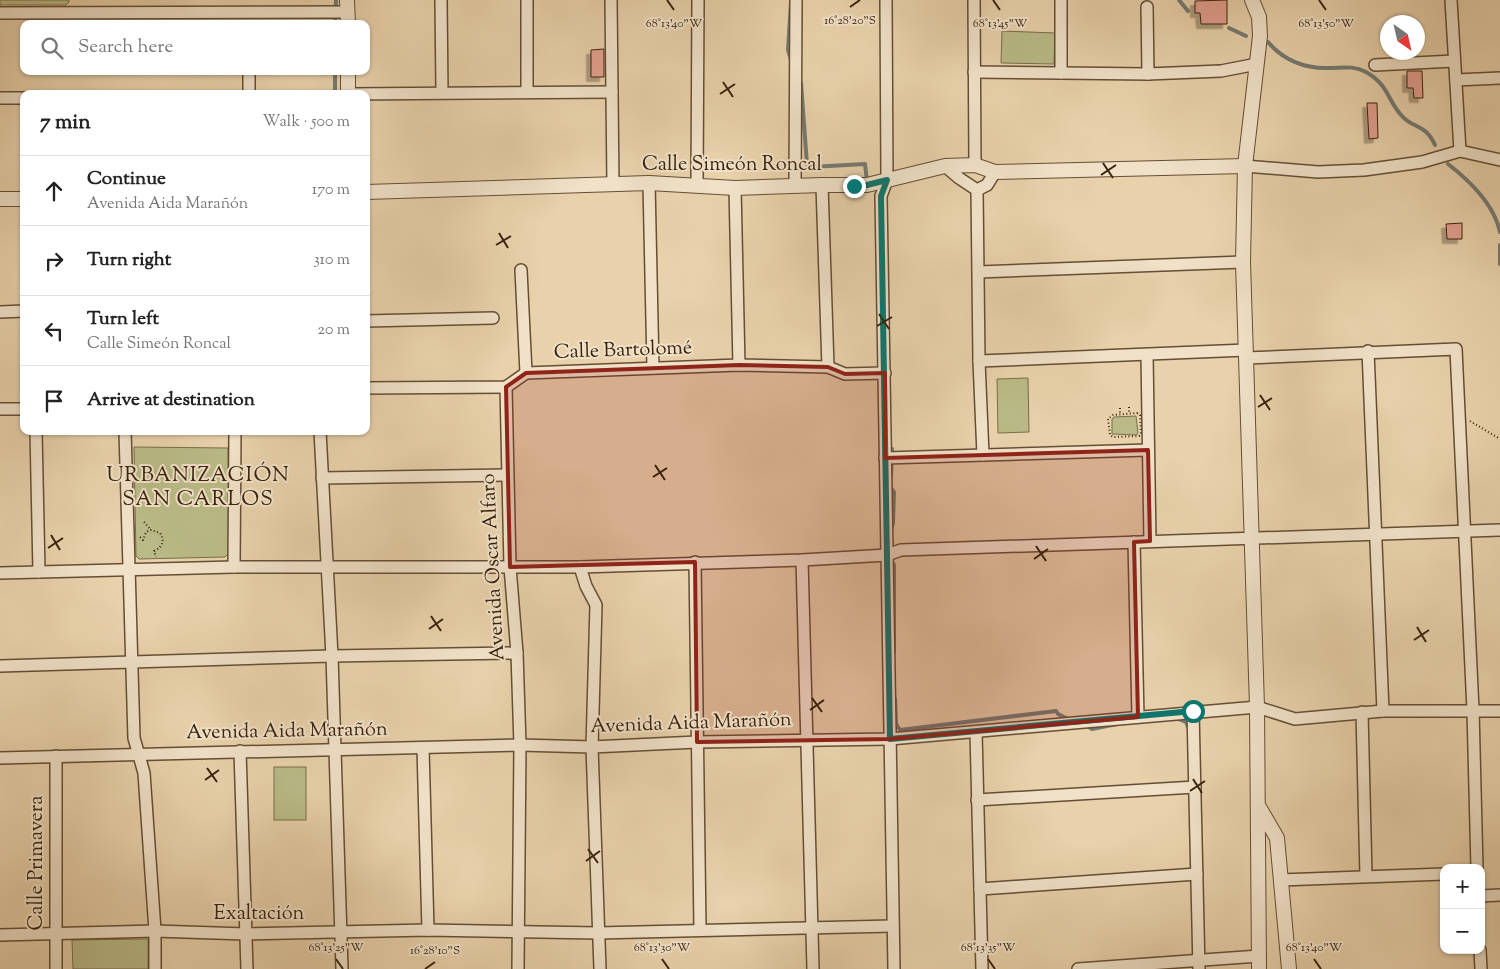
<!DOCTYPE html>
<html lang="en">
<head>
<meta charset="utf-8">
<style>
	body { margin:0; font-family:"Sorts Mill Goudy",serif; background:#f2f2f2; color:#222 }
	.controls { position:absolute; right:15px; bottom:15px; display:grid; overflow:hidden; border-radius:10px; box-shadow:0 1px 4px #0004 }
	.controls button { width:45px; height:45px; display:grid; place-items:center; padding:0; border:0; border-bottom:1px solid #e0e0e0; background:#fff; color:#222; font:25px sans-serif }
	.compass { position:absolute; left:1380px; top:15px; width:45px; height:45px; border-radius:50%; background:#fff; box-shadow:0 1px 4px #0004; rotate:146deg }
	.stop { position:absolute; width:15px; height:15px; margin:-11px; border:4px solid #0f766e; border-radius:50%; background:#fff }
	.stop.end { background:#0f766e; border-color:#fff; box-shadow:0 1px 5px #0008 }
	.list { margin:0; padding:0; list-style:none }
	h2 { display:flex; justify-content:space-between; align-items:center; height:65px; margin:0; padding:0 20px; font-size:21px }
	h2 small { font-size:16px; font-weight:400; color:#767676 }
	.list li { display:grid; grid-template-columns:32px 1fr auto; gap:15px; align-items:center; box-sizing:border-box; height:70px; padding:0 20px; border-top:1px solid #e0e0e0 }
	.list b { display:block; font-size:19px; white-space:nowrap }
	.list p { margin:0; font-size:16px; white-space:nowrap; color:#767676 }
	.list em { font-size:16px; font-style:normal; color:#767676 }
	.icon { flex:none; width:28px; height:28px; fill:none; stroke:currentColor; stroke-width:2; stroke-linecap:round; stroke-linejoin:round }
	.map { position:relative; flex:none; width:1500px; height:969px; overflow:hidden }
	.search { position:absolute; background:#fff; box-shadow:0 1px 4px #0004; left:20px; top:20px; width:350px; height:55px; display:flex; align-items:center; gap:12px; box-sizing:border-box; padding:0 18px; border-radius:10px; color:#767676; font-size:19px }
	.panel { position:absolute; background:#fff; box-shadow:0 1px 4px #0004; left:20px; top:90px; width:350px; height:345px; border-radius:10px }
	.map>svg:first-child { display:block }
	.green { fill:#b9ba87; stroke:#796e4a }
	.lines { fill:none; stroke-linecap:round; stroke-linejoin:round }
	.stream { stroke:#747a71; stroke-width:4 }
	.building { fill:#e29f8f; stroke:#39220c; filter:url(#shadow) }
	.minor-casing { stroke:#654e34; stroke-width:14 }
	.tertiary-casing { stroke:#654e34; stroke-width:16 }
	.path { stroke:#39220c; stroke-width:2; stroke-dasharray:1 2.5; stroke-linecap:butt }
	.minor { stroke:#f0e1c8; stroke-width:11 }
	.tertiary { stroke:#f0e1c8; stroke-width:14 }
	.route { stroke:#0f766e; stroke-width:6 }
	.marked { fill:#8f2418; fill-opacity:0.2; stroke:#8f2418; stroke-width:4; stroke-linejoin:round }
	.ticks { fill:none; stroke:#39220c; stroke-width:2 }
	.labels { text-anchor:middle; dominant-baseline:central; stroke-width:4; stroke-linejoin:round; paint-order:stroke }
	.street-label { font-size:20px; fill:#39220c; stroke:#f0e1c8 }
	.neighbourhood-label { font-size:21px; letter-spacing:1px; fill:#39220c; stroke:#f0e1c8 }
	.ticks-label { font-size:12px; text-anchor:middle; fill:#39220c; stroke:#f0e1c8; stroke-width:4; stroke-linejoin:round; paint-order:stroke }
</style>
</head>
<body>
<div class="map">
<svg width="1500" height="969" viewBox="0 0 1500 969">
	<defs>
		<filter id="shadow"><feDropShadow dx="-4.5" dy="4.5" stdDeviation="0" flood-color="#0004"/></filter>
	</defs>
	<rect width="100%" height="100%" fill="#e8d1ab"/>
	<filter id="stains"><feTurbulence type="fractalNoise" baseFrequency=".004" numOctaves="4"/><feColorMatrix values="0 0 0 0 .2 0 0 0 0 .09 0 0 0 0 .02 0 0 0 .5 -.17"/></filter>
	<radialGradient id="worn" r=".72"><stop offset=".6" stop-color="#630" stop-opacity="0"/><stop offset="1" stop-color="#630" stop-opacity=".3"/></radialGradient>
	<!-- green -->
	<g class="green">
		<path d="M0,0h69v2l-3,3h-66z"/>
		<path d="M1002,31l53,2 -1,31 -53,-1z"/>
		<path d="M1028,378l1,54 -31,1 -1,-54z"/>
		<path d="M1136,416l2,17 -2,2 -24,-1v-15l2,-2z"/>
		<path d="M134,447l94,1 1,105 -4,4 -86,2 -3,-3z"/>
		<rect x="274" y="767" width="32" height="53"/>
		<path d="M148,939v30h-75l-1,-29z"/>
	</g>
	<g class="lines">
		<!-- stream -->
		<g class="stream">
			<path d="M1179,0l9,11"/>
			<path d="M791,3l-3,47 3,10"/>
			<path d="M335,24l1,-24"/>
			<path d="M1229,28l17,8"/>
			<path d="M1268,42c15,18 37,27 61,26 13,0 24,-3 37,4 23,13 21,28 36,44 11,13 23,7 33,29"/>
			<path d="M335,71v23"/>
			<path d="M799,78l2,5 6,82 4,2 54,-3 2,17"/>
			<path d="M1448,164c22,17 46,40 52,68"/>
			<path d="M1500,245v19"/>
			<path d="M891,476l1,-27"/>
			<path d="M890,487l4,5 -1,31 -2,7"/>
			<path d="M891,560l3,5v87"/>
			<path d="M895,699l1,25 4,6 156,-19 2,3 12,6"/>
			<path d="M1176,718l10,4 3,7"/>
			<path d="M1086,725l6,4 25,-5"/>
		</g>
	</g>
	<!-- building -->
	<g class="building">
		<path d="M1227,0v24h-26l-1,-11h-5v-12z"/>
		<path d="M604,49v28h-13v-27z"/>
		<path d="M1407,71h15l1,27h-9l-1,-10h-6z"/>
		<path d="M1367,103h10l1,35 -9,1z"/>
		<path d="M1462,223v16h-15l-1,-15z"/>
	</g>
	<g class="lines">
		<!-- minor casing -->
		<g class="minor-casing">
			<g id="minor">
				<path d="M441,0l1,92"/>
				<path d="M527,0v91"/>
				<path d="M611,0l2,185"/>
				<path d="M886,0l1,180 -6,16 13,773"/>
				<path d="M974,0l1,165"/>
				<path d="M1451,0l9,151"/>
				<path d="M1147,7l1,67"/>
				<path d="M0,13l347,-1"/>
				<path d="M1375,65l79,-4"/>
				<path d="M249,71v23"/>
				<path d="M974,72l174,2 73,-3 36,-7"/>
				<path d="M1061,73v-73"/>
				<path d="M1456,80l44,-2"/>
				<path d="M350,94l262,-2"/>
				<path d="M0,98h24"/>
				<path d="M945,166l14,12 18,12 10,-5 8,-13"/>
				<path d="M1245,166l73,6 46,-2 58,-8 38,-11 40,9"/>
				<path d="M649,183l4,185"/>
				<path d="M697,185l1,-185"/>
				<path d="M822,185l6,182"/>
				<path d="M795,186l1,-186"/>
				<path d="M735,188l4,177"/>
				<path d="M977,190l2,171 4,94"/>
				<path d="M521,270l5,103"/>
				<path d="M979,272l264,-10"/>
				<path d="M0,312l24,-1"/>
				<path d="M366,321l127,-3"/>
				<path d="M1368,351l15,360"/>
				<path d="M1147,355l3,186"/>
				<path d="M1246,358l210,-9 17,361 4,158"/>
				<path d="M979,361l267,-11"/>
				<path d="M506,387l4,180 7,86 3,92 -2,224"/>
				<path d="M366,388l140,-1 20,-14 213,-8 89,2 17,7 40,-1"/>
				<path d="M0,409h24"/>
				<path d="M36,431l3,141"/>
				<path d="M125,431l9,307 10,35 11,158v38"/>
				<path d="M320,431l12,225 10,313"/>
				<path d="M885,458l263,-8"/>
				<path d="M322,478l185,-3"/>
				<path d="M1134,542l4,175"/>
				<path d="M802,560l11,409"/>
				<path d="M695,562l5,367"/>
				<path d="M234,567l1,-136"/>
				<path d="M580,567l6,19 10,19 -4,142 8,222"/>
				<path d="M0,573l234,-6h346l222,-7 85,-5 14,-5 599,-20"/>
				<path d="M0,666l332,-10 185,-3"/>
				<path d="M1193,711l6,258"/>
				<path d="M1362,712l4,164"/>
				<path d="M976,732l6,237"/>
				<path d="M423,748l5,182"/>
				<path d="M240,751l7,218"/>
				<path d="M56,756v213"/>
				<path d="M0,758l520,-13 72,2 105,-5 193,-3 367,-32 38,12 88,-8h117"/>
				<path d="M977,800l218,-13"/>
				<path d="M1280,880l164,-6"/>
				<path d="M980,889l217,-15"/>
				<path d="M1481,896l19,-1"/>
				<path d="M0,935l155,-4 91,3 182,-4 170,3 295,-7"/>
				<path d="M1480,950l1,19"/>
				<path d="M1078,969l181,-13"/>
			</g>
		</g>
		<!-- tertiary casing -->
		<g class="tertiary-casing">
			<g id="tertiary">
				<path d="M347,0l1,24"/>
				<path d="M1252,0l7,17 1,19 -15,130 -2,96 14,445 2,262"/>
				<path d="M348,71v23"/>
				<path d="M366,192l283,-9 86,5 87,-3h45l78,-19 30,-1 20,7 250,-6"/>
				<path d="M0,199h24"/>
				<path d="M1259,807l18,31 12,131"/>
			</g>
		</g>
		<!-- path -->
		<g class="path">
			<path d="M1129,407v7"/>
			<path d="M1120,408v6"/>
			<path d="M1137,413l3,2 1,19 -2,2 -26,1 -3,-2 -2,-16 5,-4z"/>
			<path d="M1470,421l30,18"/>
			<path d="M144,522l7,8"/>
			<path d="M140,537l3,3 3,-8 5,-2 9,3c5,7 3,14 -6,18l2,6"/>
		</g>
		<!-- minor -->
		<use href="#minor" class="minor"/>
		<!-- tertiary -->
		<use href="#tertiary" class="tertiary"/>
	</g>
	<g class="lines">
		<!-- route -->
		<path class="route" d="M854,186l13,-1 20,-5 -6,16 9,543 303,-28"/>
	</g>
	<!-- marked area -->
	<path class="marked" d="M739,365l89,2 17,7 40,-1v85l263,-8 2,91 -16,1 4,175 -248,22 -193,3 -2,-180 -185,5 -4,-180 20,-14z"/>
	<!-- ticks -->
	<path class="ticks" d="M667,0l7,10M993,0l7,10M1319,0l7,10M850,7l10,-7M723,82l10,15M720,94l15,-10M1103,163l10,15M1101,175l15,-10M499,233l9,15M496,245l15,-9M879,314l10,15M877,326l15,-9M1260,395l10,15M1258,407l14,-9M655,465l10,15M653,477l14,-9M51,535l9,15M1036,546l10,15M48,548l15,-10M1034,559l14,-10M431,616l10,15M1417,627l9,15M429,629l14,-10M1414,640l15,-10M812,698l10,14M810,710l14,-10M207,768l10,14M1193,779l9,14M205,780l14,-10M1190,791l15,-10M588,849l10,14M586,861l14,-10M336,959l7,10M662,959l7,10M988,959l7,10M1314,959l7,10M425,969l10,-7"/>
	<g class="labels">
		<!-- street labels -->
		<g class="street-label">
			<text x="732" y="165">Calle Simeón Roncal</text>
			<text transform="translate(623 351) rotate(-2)">Calle Bartolomé</text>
			<text transform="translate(494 567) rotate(-93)">Avenida Oscar Alfaro</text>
			<text transform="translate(691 724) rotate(-2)">Avenida Aida Marañón</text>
			<text transform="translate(287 732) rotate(-1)">Avenida Aida Marañón</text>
			<text transform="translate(37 863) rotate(-90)">Calle Primavera</text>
			<text x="259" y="914">Exaltación</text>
		</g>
		<!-- neighbourhood labels -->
		<g class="neighbourhood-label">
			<text x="198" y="476">URBANIZACIÓN<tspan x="198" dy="24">SAN CARLOS</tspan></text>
		</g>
	</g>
	<g class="ticks-label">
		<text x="850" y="24">16°28'20"S</text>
		<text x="674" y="27">68°13'40"W</text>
		<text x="1000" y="27">68°13'45"W</text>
		<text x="1326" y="27">68°13'50"W</text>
		<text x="336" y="951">68°13'25"W</text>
		<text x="662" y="951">68°13'30"W</text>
		<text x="988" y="951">68°13'35"W</text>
		<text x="1314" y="951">68°13'40"W</text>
		<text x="435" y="954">16°28'10"S</text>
	</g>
	<rect width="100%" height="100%" filter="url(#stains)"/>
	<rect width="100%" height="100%" fill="url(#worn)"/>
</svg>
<div class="controls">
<button>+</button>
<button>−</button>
</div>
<svg class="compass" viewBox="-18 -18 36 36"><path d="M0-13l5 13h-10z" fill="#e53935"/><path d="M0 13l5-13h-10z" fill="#767676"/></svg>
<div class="stop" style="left:1193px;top:711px"></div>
<div class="stop end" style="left:854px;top:186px"></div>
<div class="search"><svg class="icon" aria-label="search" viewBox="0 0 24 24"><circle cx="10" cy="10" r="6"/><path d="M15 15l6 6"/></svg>Search here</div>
<section class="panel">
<h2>7 min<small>Walk · 500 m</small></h2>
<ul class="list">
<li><svg class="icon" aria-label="ahead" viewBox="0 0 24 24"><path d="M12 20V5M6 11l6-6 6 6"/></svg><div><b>Continue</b><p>Avenida Aida Marañón</p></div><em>170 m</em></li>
<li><svg class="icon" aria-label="right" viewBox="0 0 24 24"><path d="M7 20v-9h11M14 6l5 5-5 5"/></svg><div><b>Turn right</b></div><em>310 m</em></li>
<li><svg class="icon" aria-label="left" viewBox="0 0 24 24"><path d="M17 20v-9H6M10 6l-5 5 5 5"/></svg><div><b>Turn left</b><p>Calle Simeón Roncal</p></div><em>20 m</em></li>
<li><svg class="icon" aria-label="arrive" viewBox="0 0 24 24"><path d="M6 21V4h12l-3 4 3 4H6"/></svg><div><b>Arrive at destination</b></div></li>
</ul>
</section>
</div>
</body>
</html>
